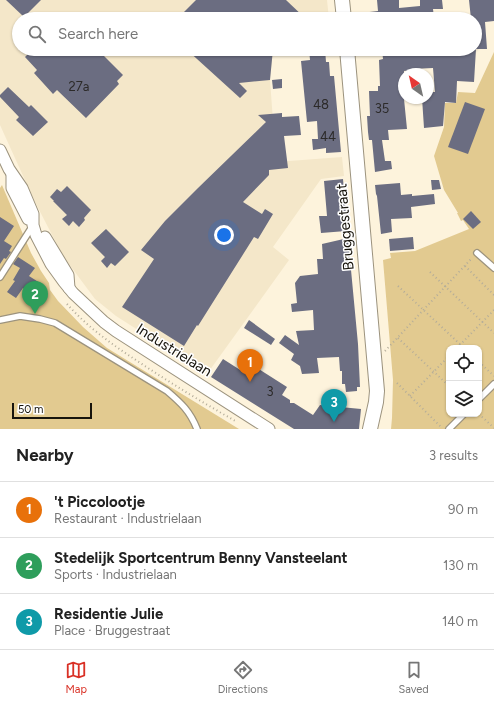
<!DOCTYPE html>
<html lang="en">
<head>
<meta charset="utf-8">
<style>
	body { margin:0; font-family:Figtree,sans-serif; background:#f6f6f6; color:#222 }
	.controls { position:absolute; right:12px; bottom:12px; display:grid; overflow:hidden; border-radius:8px; box-shadow:0 1px 3px #0004 }
	.controls button { width:36px; height:36px; display:grid; place-items:center; padding:0; border:0; border-bottom:1px solid #e0e0e0; background:#fff; color:#222; font:20px sans-serif }
	.compass { position:absolute; left:398px; top:68px; width:36px; height:36px; border-radius:50%; background:#fff; box-shadow:0 1px 3px #0004; rotate:326deg }
	.scale { position:absolute; left:12px; bottom:10px; width:80px; box-sizing:border-box; padding-left:4px; border:2px solid #17140c; border-top:0; font-size:11px; line-height:14px; white-space:nowrap; color:#17140c; -webkit-text-stroke:3px #fff; paint-order:stroke }
	.you { position:absolute; left:224px; top:235px; width:14px; height:14px; margin:-10px; border:3px solid #fff; border-radius:50%; background:#1a73e8; box-shadow:0 0 0 6px #1a73e833 }
	.badge { display:grid; place-items:center; width:26px; height:26px; border-radius:50%; background:#d93025; color:#fff; font-size:13px; font-weight:700 }
	.pin { position:absolute; translate:-50% -33px; filter:drop-shadow(0 1px 2px #0008) }
	.pin::after { content:''; position:absolute; top:21px; width:14px; height:12px; background:inherit; clip-path:polygon(0 0,100% 0,50% 100%) }
	.list { margin:0; padding:0; list-style:none }
	h2 { display:flex; justify-content:space-between; align-items:center; height:52px; margin:0; padding:0 16px; font-size:17px }
	h2 small { font-size:13px; font-weight:400; color:#767676 }
	.list li { display:grid; grid-template-columns:26px 1fr auto; gap:12px; align-items:center; box-sizing:border-box; height:56px; padding:0 16px; border-top:1px solid #e0e0e0 }
	.list b { display:block; font-size:15px; white-space:nowrap }
	.list p { margin:0; font-size:13px; white-space:nowrap; color:#767676 }
	.list em { font-size:13px; font-style:normal; color:#767676 }
	.icon { flex:none; width:22px; height:22px; fill:none; stroke:currentColor; stroke-width:2; stroke-linecap:round; stroke-linejoin:round }
	.map { position:relative; flex:none; width:494px; height:429px; overflow:hidden }
	.search { position:absolute; background:#fff; box-shadow:0 1px 3px #0004; left:12px; right:12px; top:12px; height:44px; display:flex; align-items:center; gap:10px; box-sizing:border-box; padding:0 14px; border-radius:22px; color:#767676; font-size:15px }
	.sheet { height:220px; background:#fff }
	nav { display:flex; justify-content:space-around; align-items:center; box-sizing:border-box; height:56px; border-top:1px solid #e0e0e0; background:#fff; font-size:11px; color:#767676 }
	nav a { display:grid; justify-items:center; gap:2px }
	nav .on { color:#d93025 }
	.map>svg:first-child { display:block }
	.built { fill:#f4e7c9 }
	.green { fill:#e2ca90; fill-rule:evenodd }
	.building { fill:#6b6d81 }
	.lines { fill:none; stroke-linecap:round; stroke-linejoin:round }
	.service-casing { stroke:#9c937e; stroke-width:8 }
	.minor-casing { stroke:#9c937e; stroke-width:13 }
	.tertiary-casing { stroke:#9c937e; stroke-width:16 }
	.path { stroke:#b3ac99; stroke-width:2; stroke-dasharray:1 3; stroke-linecap:butt }
	.service { stroke:#fff; stroke-width:5.5 }
	.minor { stroke:#fff; stroke-width:11 }
	.tertiary { stroke:#fff; stroke-width:14 }
	.labels { text-anchor:middle; dominant-baseline:central; stroke-width:3; stroke-linejoin:round; paint-order:stroke }
	.number-label { font-size:13px; fill:#2c2a29 }
	.street-label { font-size:15px; fill:#17140c; stroke:#fff }
</style>
</head>
<body>
<div class="map">
<svg width="494" height="429" viewBox="0 0 494 429">
	<rect width="100%" height="100%" fill="#fdf3dc"/>
	<!-- built -->
	<path class="built" d="M0,0h327l2,19h-310v30h254l-3,31 6,82 66,-5 2,19 -23,3 -48,68 16,13 -82,114 -91,-58 -21,-17 -32,-43 -29,-56 -34,-75z"/>
	<!-- green -->
	<g class="green">
		<path d="M494,52v377h-103l1,-11 1,-38 -10,-120 8,-2 -1,-5 25,-2 54,-22 -6,-9 -2,1 -4,-8h1l-14,-23 -10,-34 10,-29 1,-24h11l2,-11 17,1zM449,348h30v66h-30z"/>
		<path d="M2,185l29,68 10,18 8,12 1,7 8,11 25,26 24,21 132,81h-239v-241z"/>
	</g>
	<!-- building -->
	<g class="building">
		<path d="M6,0h35l-17,17z"/>
		<path d="M196,0h90l20,19h-129z"/>
		<path d="M377,0h22v8l21,-2v-6h22l1,9h-10l1,9h-8l1,1h-66v-6l17,-2z"/>
		<path d="M469,0h25v21l-9,1 2,27h-11l-2,33 -17,-1 -1,22 -11,-1 -2,24 -19,2 -2,-30 8,-1v-5h5l-2,-24 -21,1v1l-8,1v28l3,30 -19,1 1,10h-7l3,21h6l1,8 -17,3 -3,-32h-3l-1,-8 -1,-16h3l-1,-25h9v-5h2l-1,-26 4,-1 -1,-10h93v-30h-4z"/>
		<path d="M33,49h64l26,26 -6,6 2,3 -33,34 -29,-28 -4,4 -19,-21 3,-3 -12,-13z"/>
		<path d="M186,49h87l-3,31 -31,3 8,8 -7,7z"/>
		<path d="M309,49h16l1,13h3l1,14h4l7,76 -15,1v-5l-13,2 -1,-11h6l-1,-18 -10,1 -6,-61 9,-1z"/>
		<path d="M282,79v9l-9,1 -1,-9z"/>
		<path d="M8,87l21,20 2,-2 17,17 -15,14 -17,-16 3,-3 -19,-20v-2z"/>
		<path d="M465,102l20,7 -17,45 -20,-7z"/>
		<path d="M282,113v4l17,-1 2,19 -17,1 4,32 -19,2v5l-26,27 19,12 3,-5 8,5 -15,25 -4,-2 -56,89 -1,-1 -13,21 -62,-39 32,-48 -13,-9 24,-29 33,-33 68,-66 -8,-7z"/>
		<path d="M343,179l3,35h-2l2,17 -25,2 -2,-17h8l-3,-35z"/>
		<path d="M431,180h8l2,9 -9,1z"/>
		<path d="M400,183l1,12 11,-1v2l22,-2 1,10 -24,3 1,11 -21,1 1,13 -11,2 -4,-38 -1,-2 -1,-9z"/>
		<path d="M67,186l24,24 -7,8 1,2 -6,7 -6,-6 -4,5 -7,-7 5,-4 -14,-14h1l-4,-4 7,-8 4,3z"/>
		<path d="M471,211l10,11 -8,7 -10,-10z"/>
		<path d="M0,217l14,9 -10,15 8,5 -3,5 2,1 -5,7 -2,-1 -4,6z"/>
		<path d="M106,229l23,23 -14,14 -4,-3 -4,5 -6,-7 4,-4 -14,-14z"/>
		<path d="M413,237l1,12 -24,2 -1,-12z"/>
		<path d="M348,238l10,106 2,43h-3v4l-11,1 -1,-8h-3v-13h-2l-1,-14 -22,1 2,15 -17,1 -2,-8 -9,-6 3,-6 -15,-11 6,-8 14,10 -3,-14 18,-1 -1,-20 -21,2 -1,-8 6,-1 -2,-20 5,-7 18,-2 -1,-15h6l-1,-15z"/>
		<path d="M18,257l17,11 -6,8 11,7 -7,10 -5,-3 -1,1 -4,-3 -7,10 -9,-6 8,-11 -2,-1 7,-12 -7,-4z"/>
		<path d="M249,320l26,19 -4,6 -27,-17z"/>
		<path d="M223,359l22,14 6,-9 36,23 -5,8 8,5v3h4l19,12 7,-10 41,4 -2,20h-65l-83,-52z"/>
	</g>
	<g class="lines">
		<!-- service casing -->
		<g class="service-casing">
			<g id="service">
				<path d="M477,253l17,15"/>
				<path d="M0,277l32,-50"/>
				<path d="M0,320l20,-4 20,3 15,4 112,68c14,12 23,20 30,38"/>
				<path d="M479,399l15,-15"/>
				<path d="M449,429l15,-15"/>
			</g>
		</g>
		<!-- minor casing -->
		<g class="minor-casing">
			<g id="minor">
				<path d="M0,150l9,19 13,19 11,26v11l3,10 15,29 13,18 9,11 31,29 12,9 153,98"/>
				<path d="M12,175v13l16,31"/>
				<path d="M45,237l23,38 1,13"/>
			</g>
		</g>
		<!-- tertiary casing -->
		<g class="tertiary-casing">
			<g id="tertiary">
				<path d="M342,0l2,19"/>
				<path d="M347,49l30,342 -1,11 -6,27"/>
			</g>
		</g>
		<!-- path -->
		<g class="path">
			<path d="M465,266l29,29"/>
			<path d="M430,272l64,61"/>
			<path d="M398,286l66,62"/>
			<path d="M67,304c24,27 52,45 81,64 29,19 59,37 89,54"/>
			<path d="M398,338l51,48"/>
			<path d="M457,348l37,-38"/>
			<path d="M385,351l87,-93"/>
			<path d="M479,362l15,14"/>
			<path d="M397,383l44,44"/>
			<path d="M410,396l39,-40"/>
			<path d="M479,414l15,14"/>
		</g>
		<!-- service -->
		<use href="#service" class="service"/>
		<!-- minor -->
		<use href="#minor" class="minor"/>
		<!-- tertiary -->
		<use href="#tertiary" class="tertiary"/>
	</g>
	<g class="labels">
		<!-- number labels -->
		<g class="number-label">
			<text x="79" y="86">27a</text>
			<text x="321" y="104">48</text>
			<text x="382" y="108">35</text>
			<text x="328" y="136">44</text>
			<text x="270" y="391">3</text>
		</g>
		<!-- street labels -->
		<g class="street-label">
			<text transform="translate(345 227) rotate(-95)">Bruggestraat</text>
			<text transform="translate(174 350) rotate(32)">Industrielaan</text>
		</g>
	</g>
</svg>
<div class="controls">
<button><svg class="icon" aria-label="locate" viewBox="0 0 24 24"><circle cx="12" cy="12" r="6"/><path d="M12 2v4M12 18v4M2 12h4M18 12h4"/></svg></button>
<button><svg class="icon" aria-label="layers" viewBox="0 0 24 24"><path d="M12 4l9 5-9 5-9-5zM3 14l9 5 9-5"/></svg></button>
</div>
<svg class="compass" viewBox="-18 -18 36 36"><path d="M0-13l5 13h-10z" fill="#e53935"/><path d="M0 13l5-13h-10z" fill="#767676"/></svg>
<div class="scale">50 m</div>
<div class="you"></div>
<div class="pin badge" style="left:250px;top:382px;background:#e8710a">1</div>
<div class="pin badge" style="left:35px;top:314px;background:#2e9e5b">2</div>
<div class="pin badge" style="left:334px;top:422px;background:#0f9aa8">3</div>
<div class="search"><svg class="icon" aria-label="search" viewBox="0 0 24 24"><circle cx="10" cy="10" r="6"/><path d="M15 15l6 6"/></svg>Search here</div>
</div>
<section class="sheet">
<h2>Nearby<small>3 results</small></h2>
<ul class="list">
<li><span class="badge" style="background:#e8710a">1</span><div><b>'t Piccolootje</b><p>Restaurant · Industrielaan</p></div><em>90 m</em></li>
<li><span class="badge" style="background:#2e9e5b">2</span><div><b>Stedelijk Sportcentrum Benny Vansteelant</b><p>Sports · Industrielaan</p></div><em>130 m</em></li>
<li><span class="badge" style="background:#0f9aa8">3</span><div><b>Residentie Julie</b><p>Place · Bruggestraat</p></div><em>140 m</em></li>
</ul>
</section>
<nav>
<a class="on"><svg class="icon" aria-label="map" viewBox="0 0 24 24"><path d="M3 6l6-2 6 2 6-2v14l-6 2-6-2-6 2zM9 4v14M15 6v14"/></svg>Map</a>
<a><svg class="icon" aria-label="directions" viewBox="0 0 24 24"><path d="M12 3l9 9-9 9-9-9zM9 14v-3h6M13 9l2 2-2 2"/></svg>Directions</a>
<a><svg class="icon" aria-label="saved" viewBox="0 0 24 24"><path d="M7 4h10v16l-5-4-5 4z"/></svg>Saved</a>
</nav>
</body>
</html>
